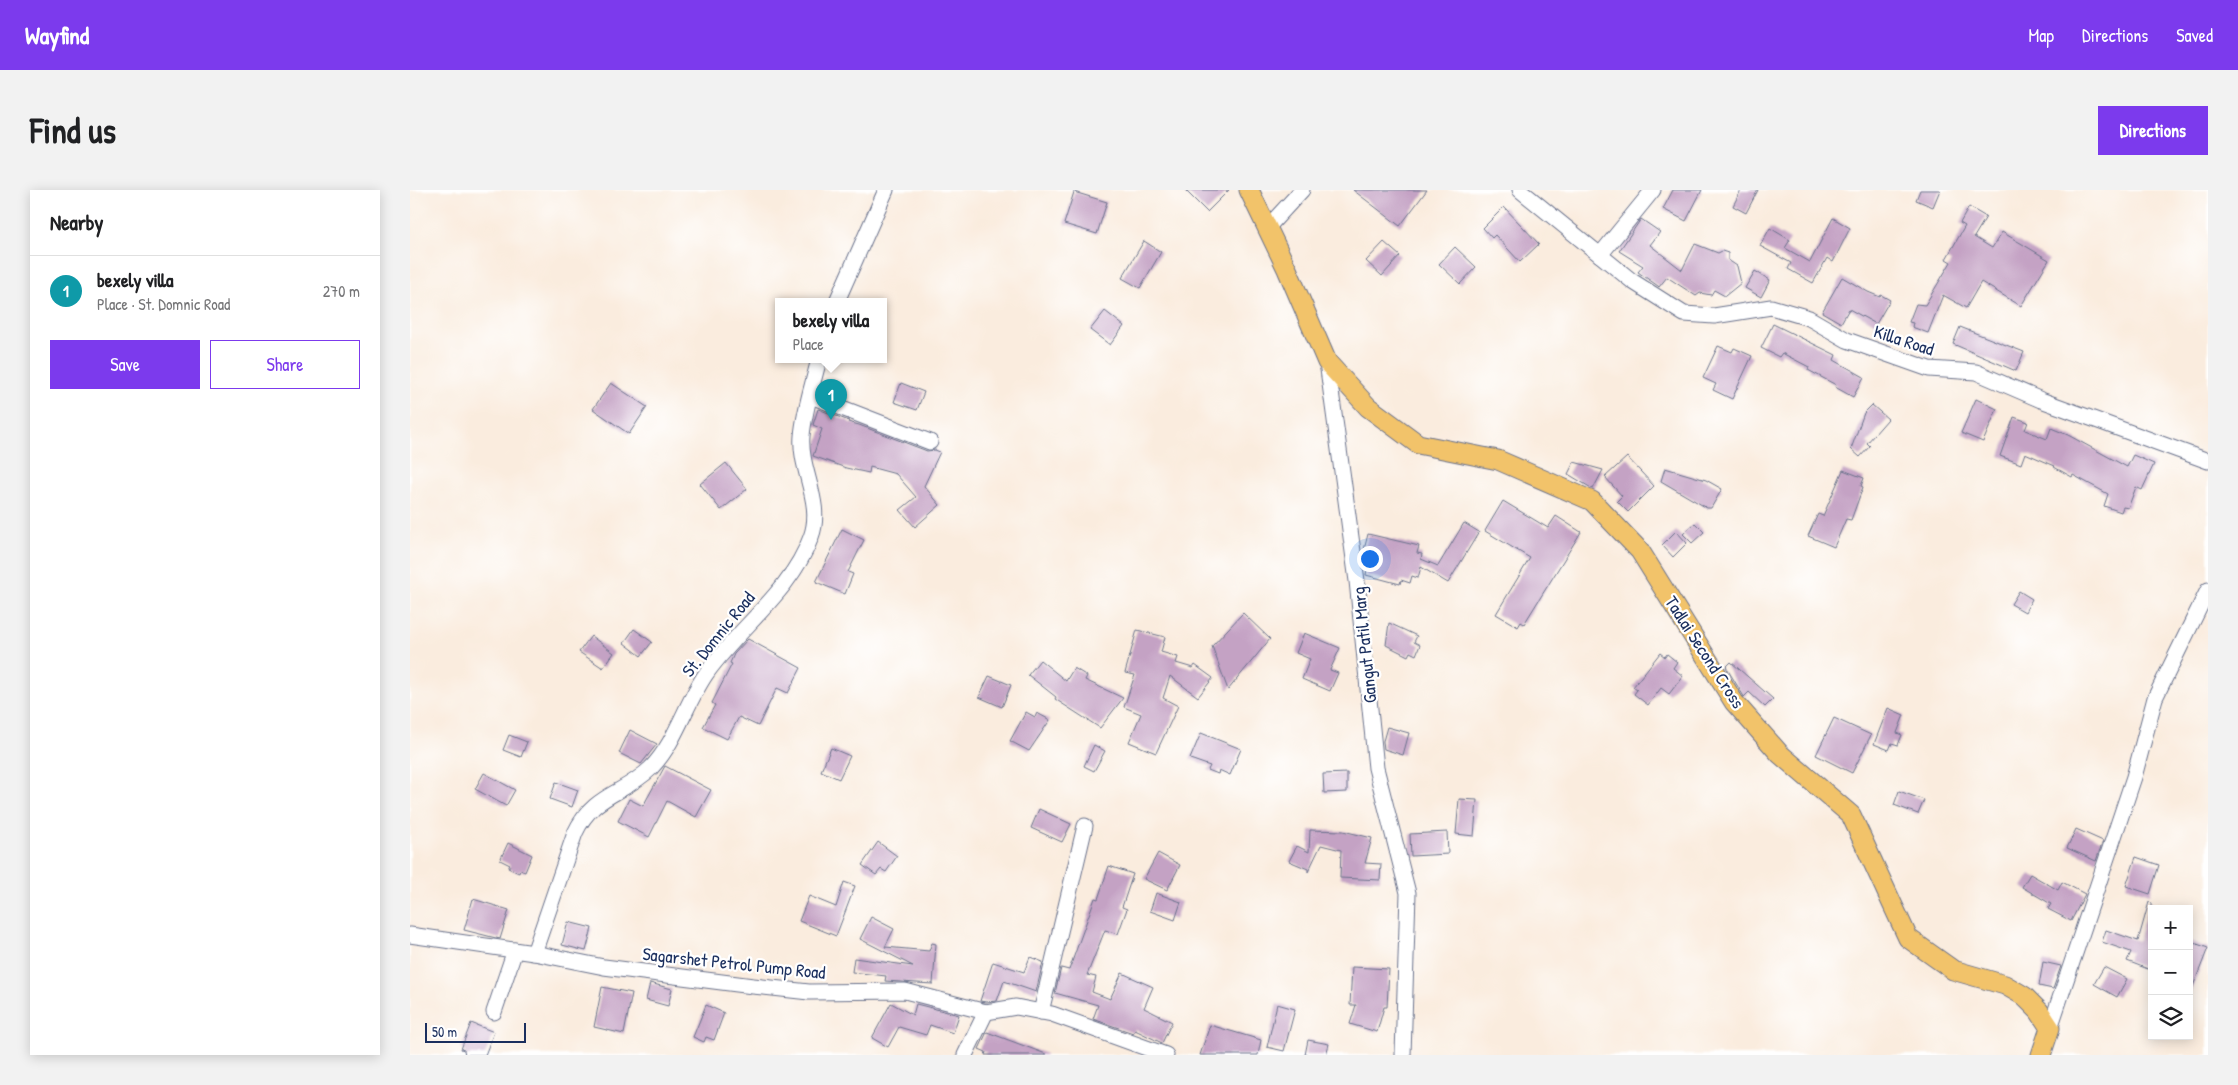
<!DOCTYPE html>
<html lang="en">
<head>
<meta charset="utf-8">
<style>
	body { margin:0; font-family:"Patrick Hand",sans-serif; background:#f2f2f2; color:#202124 }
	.controls { position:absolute; right:15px; bottom:15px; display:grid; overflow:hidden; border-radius:0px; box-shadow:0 2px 12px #0003 }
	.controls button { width:45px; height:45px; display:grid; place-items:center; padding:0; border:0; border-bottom:1px solid #e0e0e0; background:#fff; color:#202124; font:25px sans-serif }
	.scale { position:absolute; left:15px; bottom:12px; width:101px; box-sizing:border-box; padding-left:5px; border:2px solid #1b2f5e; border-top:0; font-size:14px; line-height:18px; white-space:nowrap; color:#1b2f5e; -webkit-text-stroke:4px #fff; paint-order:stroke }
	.you { position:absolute; left:959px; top:368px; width:18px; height:18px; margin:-12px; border:4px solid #fff; border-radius:50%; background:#1a73e8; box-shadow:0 0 0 8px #1a73e833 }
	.badge { display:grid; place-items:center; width:32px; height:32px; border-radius:50%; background:#7c3aed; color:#fff; font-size:16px; font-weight:700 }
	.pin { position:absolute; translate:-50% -41px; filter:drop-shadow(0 1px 2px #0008) }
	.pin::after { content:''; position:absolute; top:26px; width:18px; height:15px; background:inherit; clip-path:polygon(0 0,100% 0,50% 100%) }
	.popup { position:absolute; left:365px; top:108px; width:112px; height:65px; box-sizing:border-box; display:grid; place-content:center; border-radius:0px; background:#fff; filter:drop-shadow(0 1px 4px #0005); font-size:16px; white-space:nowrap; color:#757577 }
	.popup b { font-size:19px; color:#202124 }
	.popup::after { content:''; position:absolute; left:50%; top:100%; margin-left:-10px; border:10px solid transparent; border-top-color:#fff }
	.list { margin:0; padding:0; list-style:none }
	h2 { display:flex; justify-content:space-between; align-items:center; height:65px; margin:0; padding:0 20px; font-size:21px }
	h2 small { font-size:16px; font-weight:400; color:#757577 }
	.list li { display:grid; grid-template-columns:32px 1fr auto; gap:15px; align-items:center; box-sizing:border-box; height:70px; padding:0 20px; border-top:1px solid #e0e0e0 }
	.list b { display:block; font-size:19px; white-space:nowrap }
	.list p { margin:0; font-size:16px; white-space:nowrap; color:#757577 }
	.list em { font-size:16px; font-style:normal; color:#757577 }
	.actions { display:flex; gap:10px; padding:15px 20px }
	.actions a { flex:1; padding:11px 0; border:1px solid #7c3aed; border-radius:0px; text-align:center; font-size:18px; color:#7c3aed }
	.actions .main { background:#7c3aed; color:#fff }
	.icon { flex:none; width:28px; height:28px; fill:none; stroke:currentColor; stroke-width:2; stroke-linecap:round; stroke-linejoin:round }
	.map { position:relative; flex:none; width:1798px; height:865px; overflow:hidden; border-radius:0px }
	header { display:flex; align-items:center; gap:30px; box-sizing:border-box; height:70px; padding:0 25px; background:#7c3aed; color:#fff }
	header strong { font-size:24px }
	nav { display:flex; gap:28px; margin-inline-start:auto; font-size:18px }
	.intro { display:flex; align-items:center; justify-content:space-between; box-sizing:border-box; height:120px; padding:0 30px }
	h1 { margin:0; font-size:35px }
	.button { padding:12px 22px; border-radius:0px; background:#7c3aed; color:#fff; font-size:18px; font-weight:700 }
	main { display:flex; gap:30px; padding:0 30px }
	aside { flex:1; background:#fff; border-radius:0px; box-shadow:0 2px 12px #0003 }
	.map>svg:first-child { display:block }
	.building { fill:#c4a2c4 }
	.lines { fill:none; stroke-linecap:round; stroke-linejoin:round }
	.minor-casing { stroke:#69718b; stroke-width:17 }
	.major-casing { stroke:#69718b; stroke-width:21 }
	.minor { stroke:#fff; stroke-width:15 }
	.major { stroke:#f2c36a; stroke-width:19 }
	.labels { text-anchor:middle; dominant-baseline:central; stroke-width:4.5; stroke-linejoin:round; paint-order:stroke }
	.street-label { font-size:18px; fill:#1b2f5e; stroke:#fff }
</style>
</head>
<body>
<header>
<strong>Wayfind</strong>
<nav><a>Map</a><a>Directions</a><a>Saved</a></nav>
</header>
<div class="intro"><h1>Find us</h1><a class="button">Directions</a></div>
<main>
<aside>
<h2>Nearby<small></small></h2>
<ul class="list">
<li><span class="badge" style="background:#0f9aa8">1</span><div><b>bexely villa</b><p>Place · St. Domnic Road</p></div><em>270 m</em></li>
</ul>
<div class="actions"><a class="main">Save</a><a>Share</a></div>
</aside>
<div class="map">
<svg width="1798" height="865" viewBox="0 0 1798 865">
	<rect width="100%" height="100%" fill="#fff"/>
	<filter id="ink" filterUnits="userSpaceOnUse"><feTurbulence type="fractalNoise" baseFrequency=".02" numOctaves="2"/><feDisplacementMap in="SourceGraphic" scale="10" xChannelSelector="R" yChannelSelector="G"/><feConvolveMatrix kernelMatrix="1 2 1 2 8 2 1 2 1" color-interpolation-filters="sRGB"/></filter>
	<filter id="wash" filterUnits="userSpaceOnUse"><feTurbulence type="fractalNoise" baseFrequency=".0096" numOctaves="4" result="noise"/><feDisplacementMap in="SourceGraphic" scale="20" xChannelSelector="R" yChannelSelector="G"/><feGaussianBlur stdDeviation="1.12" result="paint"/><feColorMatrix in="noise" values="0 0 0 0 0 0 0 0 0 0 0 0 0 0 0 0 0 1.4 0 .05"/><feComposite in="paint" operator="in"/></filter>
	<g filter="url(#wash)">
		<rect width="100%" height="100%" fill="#faecde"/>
		<g id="blocks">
			<!-- building -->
			<g class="building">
				<path d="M775,0h44l-22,22z"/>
				<path d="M943,0h74l-27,36z"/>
				<path d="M1263,0h29l-16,31 -23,-12z"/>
				<path d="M1331,0h17l-12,23 -13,-7z"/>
				<path d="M1510,0h20l-7,17 -17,-7z"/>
				<path d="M664,2l33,10 -10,32 -33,-10z"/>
				<path d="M1094,17l35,37 -19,18 -25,-27 -3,3 -9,-10z"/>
				<path d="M1559,17l17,10 -12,20 18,11 10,-16 47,28 -28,46 -40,-24 -15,26 -23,-13 -15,38 -16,-6 1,-4 -4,-1 7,-18 9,1 26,-43 -5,-3 19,-33 -5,-3z"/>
				<path d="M1423,28l17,10 -17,34 -6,-4 -14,25 -25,-14 3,-6 -31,-17 10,-18 20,12 -5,8 25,14z"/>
				<path d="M1231,29l19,13 -10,13 32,25 13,-26 23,9 4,-2 6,2v7l9,6 4,17 -16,13 -11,-6 -3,5 -11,-2 -4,3 -29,-19 -8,10 -1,-1 -20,-14 5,-6 -24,-15z"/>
				<path d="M734,51l17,11 -21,36 -18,-10z"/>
				<path d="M974,52l16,14 -18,20 -16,-15z"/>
				<path d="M1045,57l21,20 -16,17 -21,-20z"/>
				<path d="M1345,81l15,9 -9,17 -16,-9z"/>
				<path d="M1432,87l26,15 12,5 1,-2 9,5 -14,24 -27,-15 -8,14 -19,-11z"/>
				<path d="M695,121l19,15 -14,19 -20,-15z"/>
				<path d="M1363,134l63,31 -2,5 30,17 -11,20 -18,-10 1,-2 -28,-15 1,-3 -27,-14 -3,4 -18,-9z"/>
				<path d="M1550,137l64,25 -8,19 -63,-27z"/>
				<path d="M1308,156l14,6 2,-4 18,8 -20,43 -19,-9 3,-6 -13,-6z"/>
				<path d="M201,193l36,24 -18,27 -36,-25z"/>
				<path d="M491,193l23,9 -7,18 -23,-8z"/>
				<path d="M1566,209l21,10 -14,33 -22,-9z"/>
				<path d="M1462,215l16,14 -21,24 3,3 -10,11 -9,-8 13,-36z"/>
				<path d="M408,219l31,12 -1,1 11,3 68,26 8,-1 5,2 -16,34 16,19 -25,22 -15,-17 16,-13 -20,-23 -26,-7 -1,6 -23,-5 -33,-12 9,-27 -9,-4z"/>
				<path d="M1604,227l14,5 -3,8 22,9 4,-11 17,7 59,32 6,-12 21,9 -12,26 -6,-3 -8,21 -5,-1 -2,5 -17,-6 4,-12 -35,-19 -1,2 -18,-10 1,-1 -30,-13 -4,11 -21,-8z"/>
				<path d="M1217,267l27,29 -26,26 -11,-11 5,-5 -17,-19z"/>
				<path d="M1164,272l29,8 -10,19 -25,-15z"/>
				<path d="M316,273l21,26 -26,21 -21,-26z"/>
				<path d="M1255,278l41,12 16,9 -11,19h-4l-46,-27z"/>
				<path d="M1433,280l21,8 -3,8 2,1 -12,33 -5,-1 -12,28 -26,-11 10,-22 5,2z"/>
				<path d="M1093,311l45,27 8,-12 25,16 -57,92 -3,-2 -3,5 -22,-13 34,-56 -45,-27z"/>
				<path d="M1054,333l15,9 -31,51 -27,-16 -3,11 -6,-2 -2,7 -9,-3 -1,4 -34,-9 2,-11 -4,-1 -1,-9 5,-20 51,12 -2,7 5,1 -1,5 17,7z"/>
				<path d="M1285,333l9,9 -12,11 -9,-9z"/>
				<path d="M432,339l22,11 -16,32 5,2 -8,20 -29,-12z"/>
				<path d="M1266,341l11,12 -14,14 -11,-12z"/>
				<path d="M1609,401l13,8 -7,13 -14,-8z"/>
				<path d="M833,423l27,26 -42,51 -16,-44z"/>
				<path d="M979,433l28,13 -3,6 6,3 -4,10 -6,-3 -2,4 -22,-11z"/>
				<path d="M224,439l18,13 -11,14 -17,-13z"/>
				<path d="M727,440l28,7 -4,15 17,5 -2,6 17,5 2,-3 18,13 -15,19 -28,-21 -7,22 15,8 -22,47 -27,-11 12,-28 -17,-7 11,-32 -10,-2z"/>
				<path d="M894,443l36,15 -10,22 8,3 -8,18 -28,-12 8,-20 -14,-6z"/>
				<path d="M181,446l23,17 -11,15 -24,-16z"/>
				<path d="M338,449l53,29 -13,25 -11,-5 -19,38 -19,-9 -12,22 -24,-12 12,-22 -3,-2 20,-39 -2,-1 4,-9z"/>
				<path d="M1250,463l5,4 2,-3 10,8 -4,6 10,8 -14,18 -8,-6 -13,17 -14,-11 3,-4 -4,-3z"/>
				<path d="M630,470l26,21 8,-13 13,8 -2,4 38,18 -23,30 -45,-29 1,-2 -28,-22z"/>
				<path d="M1321,472l42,37 -8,8 -16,-15 -5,5 -1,-2 -17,-28z"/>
				<path d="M579,486l22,9 -9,22 -23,-10z"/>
				<path d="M1478,518l16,7 -7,18 5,2 -4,10 -6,-2 -3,7 -15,-6z"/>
				<path d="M616,522l9,5 2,-4 13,7 -21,31 -19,-10z"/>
				<path d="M1424,528l37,17 -19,38 -36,-18z"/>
				<path d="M977,537l22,6 -6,22 -19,-6 -1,-8z"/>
				<path d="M220,540l27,14 -16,20 -22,-11z"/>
				<path d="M791,543l40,16 -11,26 -11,-5 -1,4 -10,-4 2,-4 -20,-7z"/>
				<path d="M99,545l18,7 -6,15 -18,-7z"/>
				<path d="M684,555l11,6 -11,20 -10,-5z"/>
				<path d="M421,558l19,8 -11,23 -18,-8z"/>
				<path d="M255,576l46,24 -15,27 -29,-16 -18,36 -31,-16 11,-22 14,7z"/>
				<path d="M74,583l31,17 -9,16 -31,-17z"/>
				<path d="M937,583v19l-23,1 -1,-19z"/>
				<path d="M146,592l22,8 -6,17 -22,-8z"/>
				<path d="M1489,601l25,9 -6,14 -24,-9z"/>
				<path d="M1049,609l18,1 -3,36 -18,-2z"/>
				<path d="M629,619l32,15 -9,18 -31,-14z"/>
				<path d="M1666,639l27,12 -7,20 -29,-13z"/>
				<path d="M900,640l33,1 29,7 -7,25 16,1 -1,16 -40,-2 1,-28 -20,-5 -13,27v-3l-19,-8 8,-15 12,6z"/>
				<path d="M1037,642l1,22 -37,2 -1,-22z"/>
				<path d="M468,652l19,14 -11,16 -5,-3 -5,6 -14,-10z"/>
				<path d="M98,653l24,12 -7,17 -5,-2 -1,3 -11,-5 2,-3 -10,-5z"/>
				<path d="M748,663l22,12 -13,25 -23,-11z"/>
				<path d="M1726,667l23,8 -9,29 -24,-8z"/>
				<path d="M699,676l24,8 -11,33 5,2 -9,25 -13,-4 -18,45 9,2 -4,15 18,7 12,-26 31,14 -9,21 28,14 -10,21 -27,-13 -2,3 -40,-14 5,-14 -43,-12 6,-25 8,2 26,-72 3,1z"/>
				<path d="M1620,684l28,16 4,-8 23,12 -14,27 -23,-12 3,-5 -29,-17z"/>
				<path d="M434,692l11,4 -19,50 -37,-15 10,-25 27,11z"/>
				<path d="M746,703l25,9 -6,18 -25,-9z"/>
				<path d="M63,709l36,11 -9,29 -36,-9z"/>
				<path d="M1739,712l3,1v56l-4,10 -21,-8 4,-9 -29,-10 4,-12 32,11z"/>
				<path d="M461,727l23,12 -9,18 44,4 3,-8 4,1 -3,40 -48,-3 1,-5 -34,-4 2,-14 59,8 -53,-27z"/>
				<path d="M158,732l24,6 -6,23 -24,-6z"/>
				<path d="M1779,751l19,7 -18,46 -1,-1z"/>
				<path d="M620,767l13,5 -7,30 -32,-11 -7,20 -11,1 -6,-1 13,-39 31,10z"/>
				<path d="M1633,772l18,4 -8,23 -14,-3z"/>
				<path d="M942,777l37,2 -2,38h-3l-7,25 -27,-8 6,-19h-6z"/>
				<path d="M1694,777l23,12 -10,18 -23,-13z"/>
				<path d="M240,793l22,6 -4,17 -22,-6z"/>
				<path d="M192,797l30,6 -8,41 -30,-7z"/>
				<path d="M481,813l22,12 3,-11 43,11 -6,18 -23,-8 -4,10 -27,-8 -11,20 -16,-9z"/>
				<path d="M867,814l18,5 -11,42 -17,-4z"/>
				<path d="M296,815l18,8 -10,27 -8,-3 -2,5 -11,-5z"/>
				<path d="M61,833l23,9 -9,23h-20l-1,-5 -3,-1z"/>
				<path d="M800,835l51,15 -3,15h-58z"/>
				<path d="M577,842l59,22v1h-61l1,-3 -7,-3z"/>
				<path d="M898,850l21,4 -3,11h-21z"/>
			</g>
		</g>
	</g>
	<g filter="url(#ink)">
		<use href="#blocks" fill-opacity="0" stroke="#69718b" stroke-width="1"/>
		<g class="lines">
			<!-- minor casing -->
			<g class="minor-casing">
				<g id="minor">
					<path d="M1110,0l112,91 52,33 30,2 57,-9 38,11 38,22 82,29 47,3 65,28 167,61"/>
					<path d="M857,38l35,-38"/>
					<path d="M1190,65l53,-65"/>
					<path d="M427,111l49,-111"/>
					<path d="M917,172l30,219 19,187 32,125 -5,162"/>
					<path d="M401,206l119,46"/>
					<path d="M0,745l124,18 70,14 149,19 56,6 96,-1 81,21 30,-5 36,7 114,41"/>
					<path d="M124,763l41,-120c18,-39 48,-38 76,-65 26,-27 35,-67 57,-97 33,-45 84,-81 103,-134 13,-34 -12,-67 -9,-101 2,-25 11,-52 17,-77"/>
					<path d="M84,822l21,-62"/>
					<path d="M631,822l44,-186"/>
					<path d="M1640,838l84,-251 21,-79 53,-108"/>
					<path d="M555,865l21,-43"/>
				</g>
			</g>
			<!-- major casing -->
			<g class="major-casing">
				<path id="major" d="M839,0l38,79 40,93 41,45 50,37 80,16 94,41 48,50 94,151 46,52 71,61 57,123 45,32 52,15 19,11 15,15 11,17 -9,27"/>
			</g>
			<!-- minor -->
			<use href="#minor" class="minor"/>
			<!-- major -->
			<use href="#major" class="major"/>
		</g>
	</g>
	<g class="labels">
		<!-- street labels -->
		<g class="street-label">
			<text transform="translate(1494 150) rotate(18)">Killa Road</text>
			<text transform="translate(308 444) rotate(-51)">St. Domnic Road</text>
			<text transform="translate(954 455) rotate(-96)">Gangut Patil Marg</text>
			<text transform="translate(1295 462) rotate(57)">Tadlai Second Cross</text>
			<text transform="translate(324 773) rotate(6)">Sagarshet Petrol Pump Road</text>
		</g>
	</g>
</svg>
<div class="controls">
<button>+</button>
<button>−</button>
<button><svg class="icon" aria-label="layers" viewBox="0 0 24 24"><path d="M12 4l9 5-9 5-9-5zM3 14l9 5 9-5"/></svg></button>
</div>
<div class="scale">50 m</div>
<div class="you"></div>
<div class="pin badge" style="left:421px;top:230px;background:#0f9aa8">1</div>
<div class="popup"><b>bexely villa</b>Place</div>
</div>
</main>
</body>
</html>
